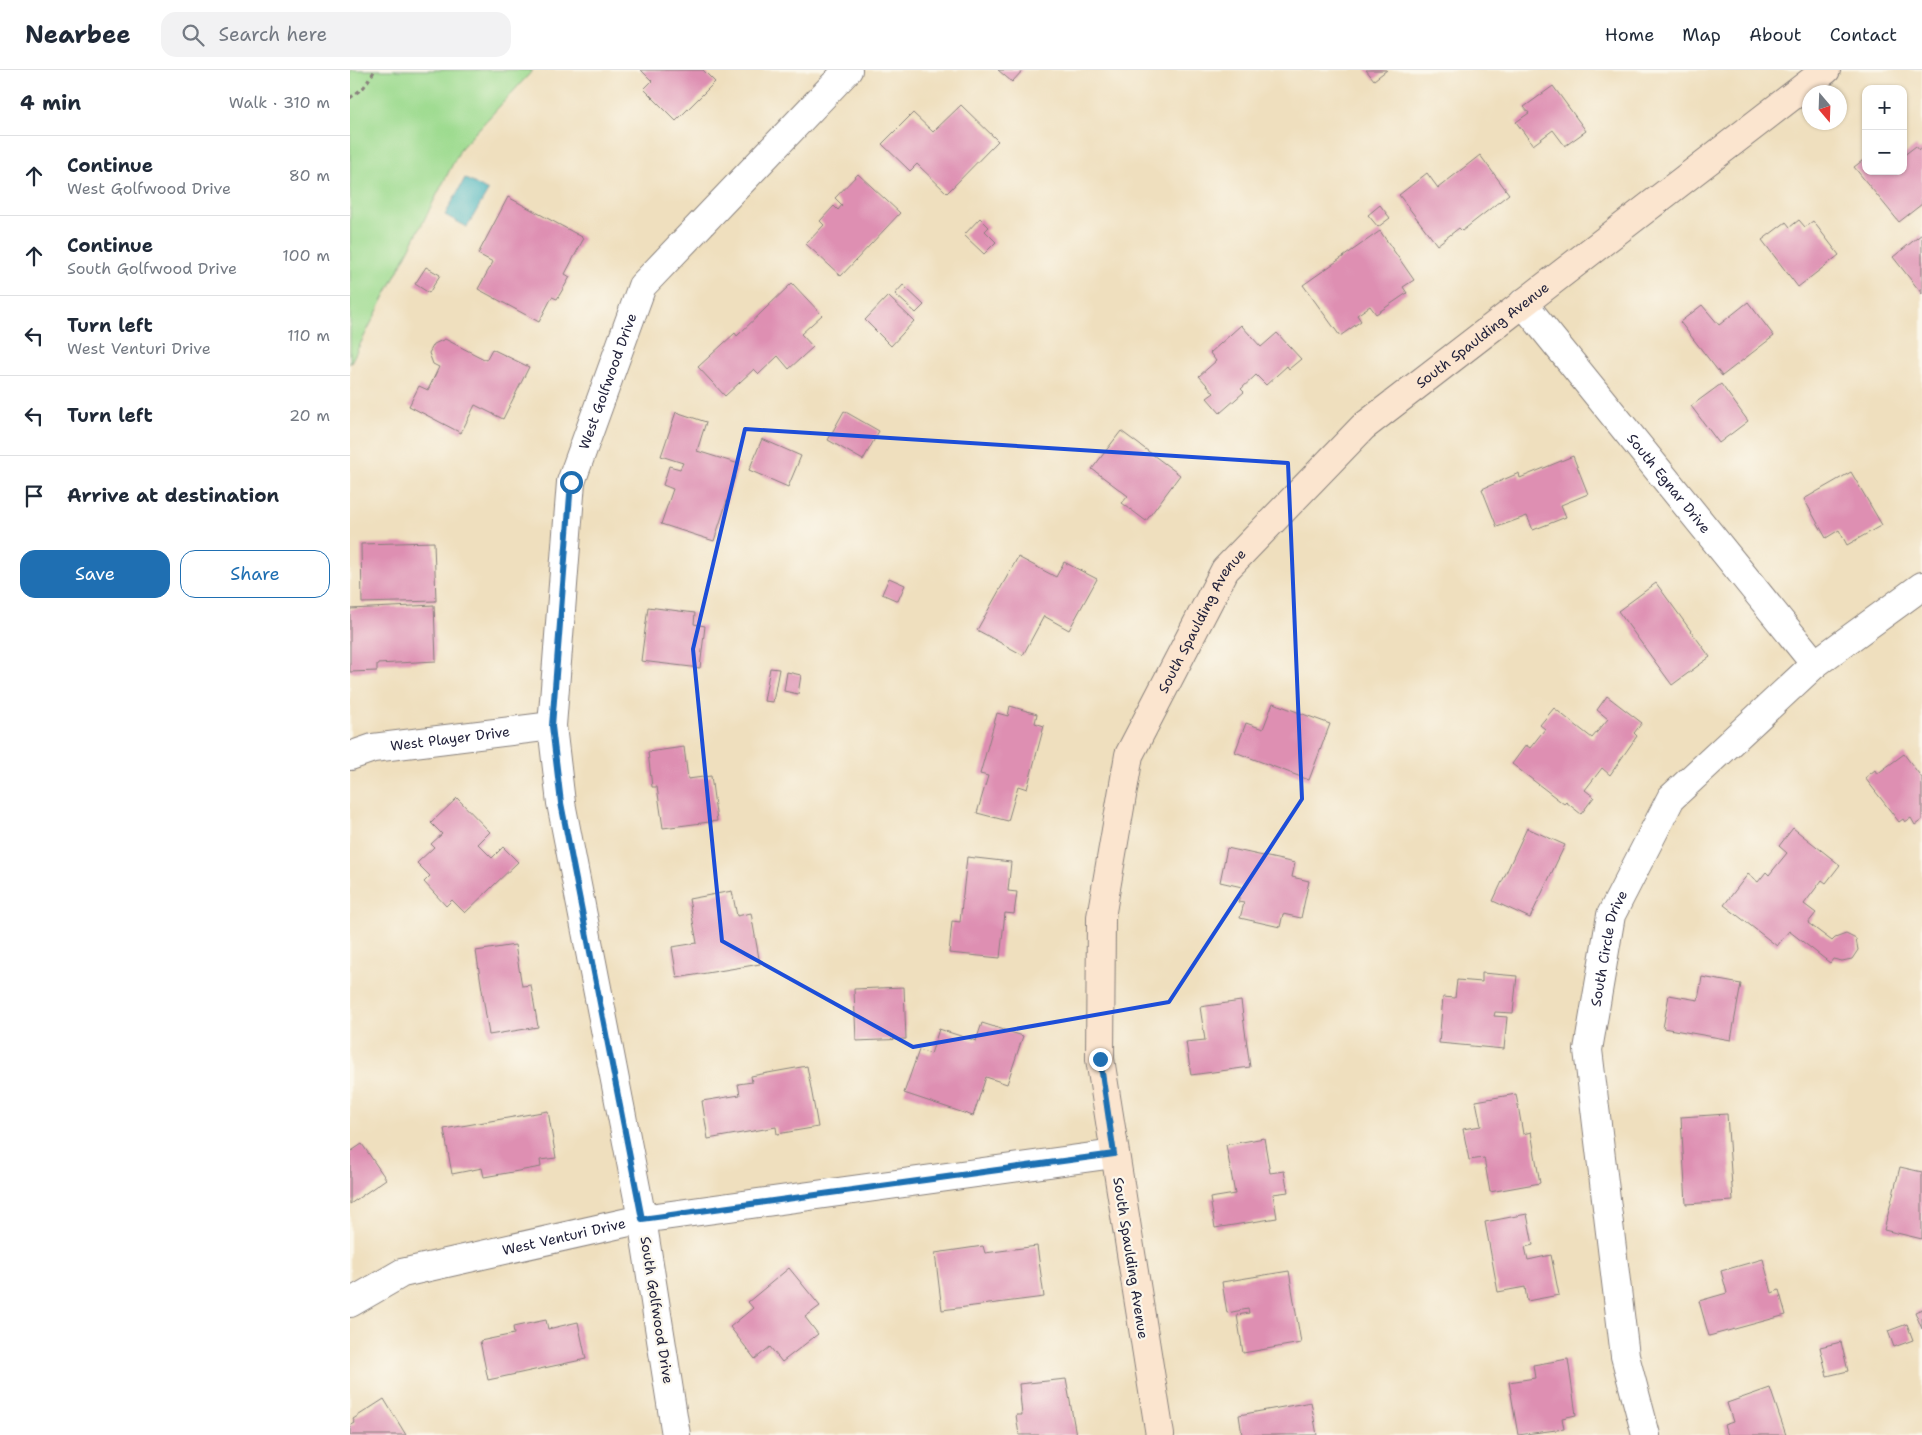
<!DOCTYPE html>
<html lang="en">
<head>
<meta charset="utf-8">
<style>
	body { margin:0; font-family:"Shantell Sans",sans-serif; background:#f2f2f3; color:#1f2937 }
	.controls { position:absolute; right:15px; top:15px; display:grid; overflow:hidden; border-radius:10px; box-shadow:0 1px 4px #0004 }
	.controls button { width:45px; height:45px; display:grid; place-items:center; padding:0; border:0; border-bottom:1px solid #e0e1e3; background:#fff; color:#1f2937; font:25px sans-serif }
	.compass { position:absolute; left:1452px; top:15px; width:45px; height:45px; border-radius:50%; background:#fff; box-shadow:0 1px 4px #0004; rotate:161deg }
	.stop { position:absolute; width:15px; height:15px; margin:-11px; border:4px solid #1f6fb2; border-radius:50%; background:#fff }
	.stop.end { background:#1f6fb2; border-color:#fff; box-shadow:0 1px 5px #0008 }
	.list { margin:0; padding:0; list-style:none }
	h2 { display:flex; justify-content:space-between; align-items:center; height:65px; margin:0; padding:0 20px; font-size:21px }
	h2 small { font-size:16px; font-weight:400; color:#747a83 }
	.list li { display:grid; grid-template-columns:32px 1fr auto; gap:15px; align-items:center; box-sizing:border-box; height:80px; padding:0 20px; border-top:1px solid #e0e1e3 }
	.list b { display:block; font-size:19px; white-space:nowrap }
	.list p { margin:0; font-size:16px; white-space:nowrap; color:#747a83 }
	.list em { font-size:16px; font-style:normal; color:#747a83 }
	.actions { display:flex; gap:10px; padding:15px 20px }
	.actions a { flex:1; padding:11px 0; border:1px solid #1f6fb2; border-radius:15px; text-align:center; font-size:18px; color:#1f6fb2 }
	.actions .main { background:#1f6fb2; color:#fff }
	.icon { flex:none; width:28px; height:28px; fill:none; stroke:currentColor; stroke-width:2; stroke-linecap:round; stroke-linejoin:round }
	.map { position:relative; flex:none; width:1572px; height:1365px; overflow:hidden }
	header { display:flex; align-items:center; gap:30px; box-sizing:border-box; height:70px; padding:0 25px; background:#fff; border-bottom:1px solid #e0e1e3 }
	header strong { font-size:24px }
	nav { display:flex; gap:28px; margin-inline-start:auto; font-size:18px }
	.search { width:350px; height:45px; background:#f2f2f3; display:flex; align-items:center; gap:12px; box-sizing:border-box; padding:0 18px; border-radius:15px; color:#747a83; font-size:19px }
	main { display:flex }
	aside { flex:1; background:#fff }
	.map>svg:first-child { display:block }
	.green { fill:#9edb90; stroke:#607e66 }
	.water { fill:#41b1ba; stroke:#326a7a }
	.building { fill:#de8fb2 }
	.lines { fill:none; stroke-linecap:round; stroke-linejoin:round }
	.street-casing { stroke:#88807c; stroke-width:30 }
	.secondary-casing { stroke:#88807c; stroke-width:30 }
	.path { stroke:#88807c; stroke-width:3; stroke-dasharray:4 4; stroke-linecap:butt }
	.street { stroke:#fff; stroke-width:28 }
	.secondary { stroke:#fbe5cf; stroke-width:28 }
	.route { stroke:#1f6fb2; stroke-width:6 }
	.marked { fill:none; stroke:#1d4ed8; stroke-width:4; stroke-linejoin:round }
	.labels { text-anchor:middle; dominant-baseline:central; stroke-width:4.5; stroke-linejoin:round; paint-order:stroke }
	.street-label { font-size:14px; fill:#22223b; stroke:#fbf7ec }
</style>
</head>
<body>
<header>
<strong>Nearbee</strong>
<div class="search"><svg class="icon" aria-label="search" viewBox="0 0 24 24"><circle cx="10" cy="10" r="6"/><path d="M15 15l6 6"/></svg>Search here</div>
<nav><a>Home</a><a>Map</a><a>About</a><a>Contact</a></nav>
</header>
<main>
<aside>
<h2>4 min<small>Walk · 310 m</small></h2>
<ul class="list">
<li><svg class="icon" aria-label="ahead" viewBox="0 0 24 24"><path d="M12 20V5M6 11l6-6 6 6"/></svg><div><b>Continue</b><p>West Golfwood Drive</p></div><em>80 m</em></li>
<li><svg class="icon" aria-label="ahead" viewBox="0 0 24 24"><path d="M12 20V5M6 11l6-6 6 6"/></svg><div><b>Continue</b><p>South Golfwood Drive</p></div><em>100 m</em></li>
<li><svg class="icon" aria-label="left" viewBox="0 0 24 24"><path d="M17 20v-9H6M10 6l-5 5 5 5"/></svg><div><b>Turn left</b><p>West Venturi Drive</p></div><em>110 m</em></li>
<li><svg class="icon" aria-label="left" viewBox="0 0 24 24"><path d="M17 20v-9H6M10 6l-5 5 5 5"/></svg><div><b>Turn left</b></div><em>20 m</em></li>
<li><svg class="icon" aria-label="arrive" viewBox="0 0 24 24"><path d="M6 21V4h12l-3 4 3 4H6"/></svg><div><b>Arrive at destination</b></div></li>
</ul>
<div class="actions"><a class="main">Save</a><a>Share</a></div>
</aside>
<div class="map">
<svg width="1572" height="1365" viewBox="0 0 1572 1365">
	<rect width="100%" height="100%" fill="#fbf7ec"/>
	<filter id="ink" filterUnits="userSpaceOnUse"><feTurbulence type="fractalNoise" baseFrequency=".02" numOctaves="2"/><feDisplacementMap in="SourceGraphic" scale="10" xChannelSelector="R" yChannelSelector="G"/><feConvolveMatrix kernelMatrix="1 2 1 2 8 2 1 2 1" color-interpolation-filters="sRGB"/></filter>
	<filter id="wash" filterUnits="userSpaceOnUse"><feTurbulence type="fractalNoise" baseFrequency=".0096" numOctaves="4" result="noise"/><feDisplacementMap in="SourceGraphic" scale="20" xChannelSelector="R" yChannelSelector="G"/><feGaussianBlur stdDeviation="1.12" result="paint"/><feColorMatrix in="noise" values="0 0 0 0 0 0 0 0 0 0 0 0 0 0 0 0 0 1.4 0 .05"/><feComposite in="paint" operator="in"/></filter>
	<g filter="url(#wash)">
		<rect width="100%" height="100%" fill="#efdfbe"/>
		<!-- green -->
		<path class="green" d="M0,0h183l-72,78 -111,216z"/>
		<!-- water -->
		<path class="water" d="M115,108l23,13 -21,36 -22,-12z"/>
		<g id="blocks">
			<!-- building -->
			<g class="building">
				<path d="M291,0h62l12,12 -39,39 -32,-32 8,-8z"/>
				<path d="M648,0h25l-11,12z"/>
				<path d="M1016,0h21l-13,10z"/>
				<path d="M1203,16l33,45 -21,15 -12,-16 -20,15 -17,-23 13,-9 -5,-6z"/>
				<path d="M611,35l37,36 -51,52 -30,-29 -7,7 -28,-27 31,-31 20,19z"/>
				<path d="M1566,76l3,4 3,-2v56l-23,18 -45,-55 12,-9v13h37v-15z"/>
				<path d="M1130,85l29,39 -47,37 -3,-3 -22,17 -38,-50 28,-22 11,15z"/>
				<path d="M508,104l42,39 -59,63 -35,-32 18,-19 -4,-4 14,-15 4,4 4,-5 -7,-7z"/>
				<path d="M158,127l76,41 -19,36 5,3 -13,22 -5,-2 -13,25 -61,-33 15,-27 -15,-8z"/>
				<path d="M1030,135l10,13 -12,9 -10,-12z"/>
				<path d="M630,148l9,9 -4,4 11,11 -12,12 -20,-19z"/>
				<path d="M1449,150l6,7 8,-6 26,34 -41,32 -36,-47 24,-18 4,5z"/>
				<path d="M1030,161l34,49 -11,7 4,6 -31,21 -6,-8 -13,9 4,6 -21,15 -37,-51z"/>
				<path d="M1572,164v60l-29,-37z"/>
				<path d="M76,197l14,8 -11,18 -14,-9z"/>
				<path d="M442,213l30,32 -21,19 12,13 -24,22 -11,-13 -19,18 -5,-5 -29,27 -27,-29 37,-34 2,3z"/>
				<path d="M553,215l21,20 -8,8 -21,-19z"/>
				<path d="M538,226l26,25 -23,25 -26,-26z"/>
				<path d="M1398,232l26,34 -52,40 -42,-54 22,-17 17,20z"/>
				<path d="M891,255l20,22 16,-14 24,26 -12,10 -2,-3 -21,19 -10,-10 -15,14 3,3 -24,21 -13,-15 7,-5 -15,-17 17,-15 -6,-8z"/>
				<path d="M95,269l41,21 6,-11 37,18 -26,52 -28,-14 -14,28 -52,-27 10,-20 9,4 11,-23 -6,-3 -4,-11 5,-9z"/>
				<path d="M1371,314l27,37 -29,22 -28,-37z"/>
				<path d="M494,341l35,20 -16,29 -35,-20z"/>
				<path d="M326,342l30,10 -9,29 42,13 -25,77 -53,-17 12,-35 -10,-4 6,-19 11,3 3,-6 -22,-7z"/>
				<path d="M771,361l59,44 -34,46 -24,-18 6,-7 -36,-27z"/>
				<path d="M412,369l39,17 -13,31 -39,-17z"/>
				<path d="M1223,386l15,38 -27,11 5,12 -33,13 -6,-14 -30,11 -15,-38 37,-16 1,5z"/>
				<path d="M1501,402l31,53 -35,20 -8,-15 -13,8 -22,-39z"/>
				<path d="M84,472l2,59 -74,2 -1,-59z"/>
				<path d="M668,487l38,20 8,-15 33,17 -28,51 -25,-14 -21,39 -46,-25z"/>
				<path d="M539,508l16,7 -7,16 -16,-7z"/>
				<path d="M1306,513l54,74 -38,28 -54,-74z"/>
				<path d="M84,535l2,56 -59,3v7l-27,1v-63z"/>
				<path d="M298,537l47,6 -1,11 11,2 -5,42 -59,-7z"/>
				<path d="M420,598l9,1 -6,33 -9,-1z"/>
				<path d="M437,602l14,3 -3,19 -14,-3z"/>
				<path d="M1257,626l35,27 -8,10 3,3 -27,39 -8,-7 -17,22 9,7 -13,17 -15,-12 -2,2 -52,-40 14,-19 4,3 15,-19 -5,-4 14,-17 38,30 16,-19 -11,-9z"/>
				<path d="M923,633l57,21 -21,56 -74,-28 11,-29 17,6z"/>
				<path d="M660,636l27,8 -2,9 9,3 -17,63 -9,-3 -10,35 -31,-8 11,-37 -8,-2 17,-61 11,3z"/>
				<path d="M334,677l4,32 23,-3 6,45 -54,7 -6,-41h-5l-4,-35z"/>
				<path d="M1554,684l18,24v42l-7,5 -4,-7 -6,4 -2,-3 -4,3 -34,-44 10,-8 2,4z"/>
				<path d="M107,728l33,34 -12,12 14,14 11,-11 15,15 -53,51 -13,-13 -6,6 -22,-24 6,-6 -13,-13 17,-16 -3,-3 11,-10 -11,-11z"/>
				<path d="M1177,758l38,17 -35,73 -37,-17z"/>
				<path d="M1443,758l47,37 -14,18 -4,-3 -18,24 12,9 -8,10 24,18 3,-3 11,-4 10,5 2,11 -6,9 -10,2 -9,-2 -3,4 -41,-32 -12,15 -53,-41 24,-31 10,8 8,-10 3,3 18,-22 -8,-7z"/>
				<path d="M877,778l68,15 -3,14 17,4 -8,37 -18,-4 -3,13 -40,-9 4,-15 -6,-1 4,-15 -22,-5z"/>
				<path d="M617,787l44,5 -3,29 9,1 -3,22 -9,-1 -5,45 -51,-5 3,-32 8,1z"/>
				<path d="M382,821l5,25 14,-3 9,51 -83,14 -5,-31 25,-4 -8,-44z"/>
				<path d="M165,875l7,41 9,-1 7,42 -49,8 -13,-84z"/>
				<path d="M1132,903l35,3 -4,37 -18,-1 -1,4 13,1 -3,32 -65,-6 4,-46 12,1 2,-18 25,2z"/>
				<path d="M1352,907l39,7 -10,56 -68,-12 6,-33 29,5z"/>
				<path d="M554,917l2,52 -50,2 -2,-52z"/>
				<path d="M891,931l9,66 -59,8 -5,-33 19,-2 -5,-33z"/>
				<path d="M632,953l41,13 -16,48 -21,-7 -13,39 -69,-23 15,-43 12,4 8,-25 37,12z"/>
				<path d="M457,996l11,61 -41,7 -1,-7 -68,12 -6,-38 38,-6 -2,-11 14,-2 -1,-6z"/>
				<path d="M1166,1024l7,40 8,-2 9,51 -50,9 -6,-34 -15,2 -6,-31 18,-3 -5,-25z"/>
				<path d="M198,1041l8,47 -16,2 1,7 -57,10 -2,-9 -30,6 -8,-45z"/>
				<path d="M1377,1044l6,87 -47,3 -5,-87z"/>
				<path d="M914,1068l6,35 14,-2 4,21 -15,2 4,24 -62,10 -5,-30 25,-4 -9,-49z"/>
				<path d="M12,1074l24,35 -36,25v-52z"/>
				<path d="M1550,1097l22,5v67l-38,-9z"/>
				<path d="M1177,1144l6,31 -8,2 3,13 23,-5 8,40 -32,6 -2,-14 -27,5 -13,-70z"/>
				<path d="M633,1176l2,7 52,-7 7,51 -102,13 -7,-57z"/>
				<path d="M1413,1189l9,34 7,-3 7,25 -77,21 -10,-35 28,-8 -6,-22z"/>
				<path d="M439,1198l31,38 -15,11 13,17 -36,28 -12,-15 -15,12 -25,-32 23,-19 -5,-6z"/>
				<path d="M939,1201l12,72 -58,10 -6,-38 12,-2 -1,-4 -21,4 -5,-31z"/>
				<path d="M1572,1239v20l-7,-17z"/>
				<path d="M196,1250l2,9 30,-7 8,37 -98,21 -8,-39 34,-7 -1,-7z"/>
				<path d="M1557,1254l6,16 -19,7 -6,-16z"/>
				<path d="M1491,1272l7,29 -21,5 -7,-29z"/>
				<path d="M1218,1289l8,56 -14,3 2,11 -46,6 -9,-53 26,-4 -2,-13z"/>
				<path d="M716,1309l10,56h-57l-3,-20h6l-3,-31z"/>
				<path d="M1420,1318l16,47h-58l-4,-10 9,-3 -6,-19z"/>
				<path d="M34,1329l22,36h-56v-9l5,-3 -2,-4z"/>
				<path d="M961,1332l6,33h-75l-3,-20z"/>
			</g>
		</g>
	</g>
	<g filter="url(#ink)">
		<use href="#blocks" fill-opacity="0" stroke="#88807c" stroke-width="1"/>
		<g class="lines">
			<!-- street casing -->
			<g class="street-casing">
				<g id="street">
					<path id="s1" d="M1173,233l292,361"/>
					<path id="s2" d="M0,686l23,-8 179,-22"/>
					<path id="s3" d="M0,1233l52,-30 240,-54 472,-65"/>
					<path id="s4" d="M326,1365l-34,-216 -81,-416 -9,-77 19,-244 71,-196 206,-216"/>
					<path id="s5" d="M1296,1365l-21,-79 -37,-306 23,-135 60,-117 144,-134 107,-78"/>
				</g>
			</g>
			<!-- secondary casing -->
			<g class="secondary-casing">
				<g id="secondary">
					<path id="s6" d="M810,1365l-60,-376 1,-142 28,-162 96,-185 138,-143 463,-357"/>
				</g>
			</g>
			<!-- path -->
			<path class="path" d="M0,28l14,-11 11,-17"/>
			<!-- street -->
			<use href="#street" class="street"/>
			<!-- secondary -->
			<use href="#secondary" class="secondary"/>
		</g>
	</g>
	<g class="lines" filter="url(#ink)">
		<!-- route -->
		<path class="route" d="M221,412l-19,244 9,77 81,416 472,-65 -14,-95"/>
	</g>
	<!-- marked area -->
	<path class="marked" d="M395,359l543,34 14,336 -133,203 -256,45 -191,-106 -29,-292z"/>
	<g class="labels">
		<!-- street labels -->
		<g class="street-label">
			<text stroke="none"><textPath href="#s6" startOffset="1245">South Spaulding Avenue</textPath></text>
			<text stroke="none"><textPath href="#s4" startOffset="1072">West Golfwood Drive</textPath></text>
			<text stroke="none"><textPath href="#s1" startOffset="232">South Egnar Drive</textPath></text>
			<text stroke="none"><textPath href="#s6" startOffset="840">South Spaulding Avenue</textPath></text>
			<text stroke="none"><textPath href="#s2" startOffset="102">West Player Drive</textPath></text>
			<text stroke="none"><textPath href="#s5" startOffset="494">South Circle Drive</textPath></text>
			<text stroke="none"><textPath href="#s3" startOffset="226">West Venturi Drive</textPath></text>
			<text transform="translate(781 1188) rotate(81)">South Spaulding Avenue</text>
			<text transform="translate(307 1240) rotate(81)">South Golfwood Drive</text>
		</g>
	</g>
</svg>
<div class="controls">
<button>+</button>
<button>−</button>
</div>
<svg class="compass" viewBox="-18 -18 36 36"><path d="M0-13l5 13h-10z" fill="#e53935"/><path d="M0 13l5-13h-10z" fill="#747a83"/></svg>
<div class="stop" style="left:221px;top:412px"></div>
<div class="stop end" style="left:750px;top:989px"></div>
</div>
</main>
</body>
</html>
